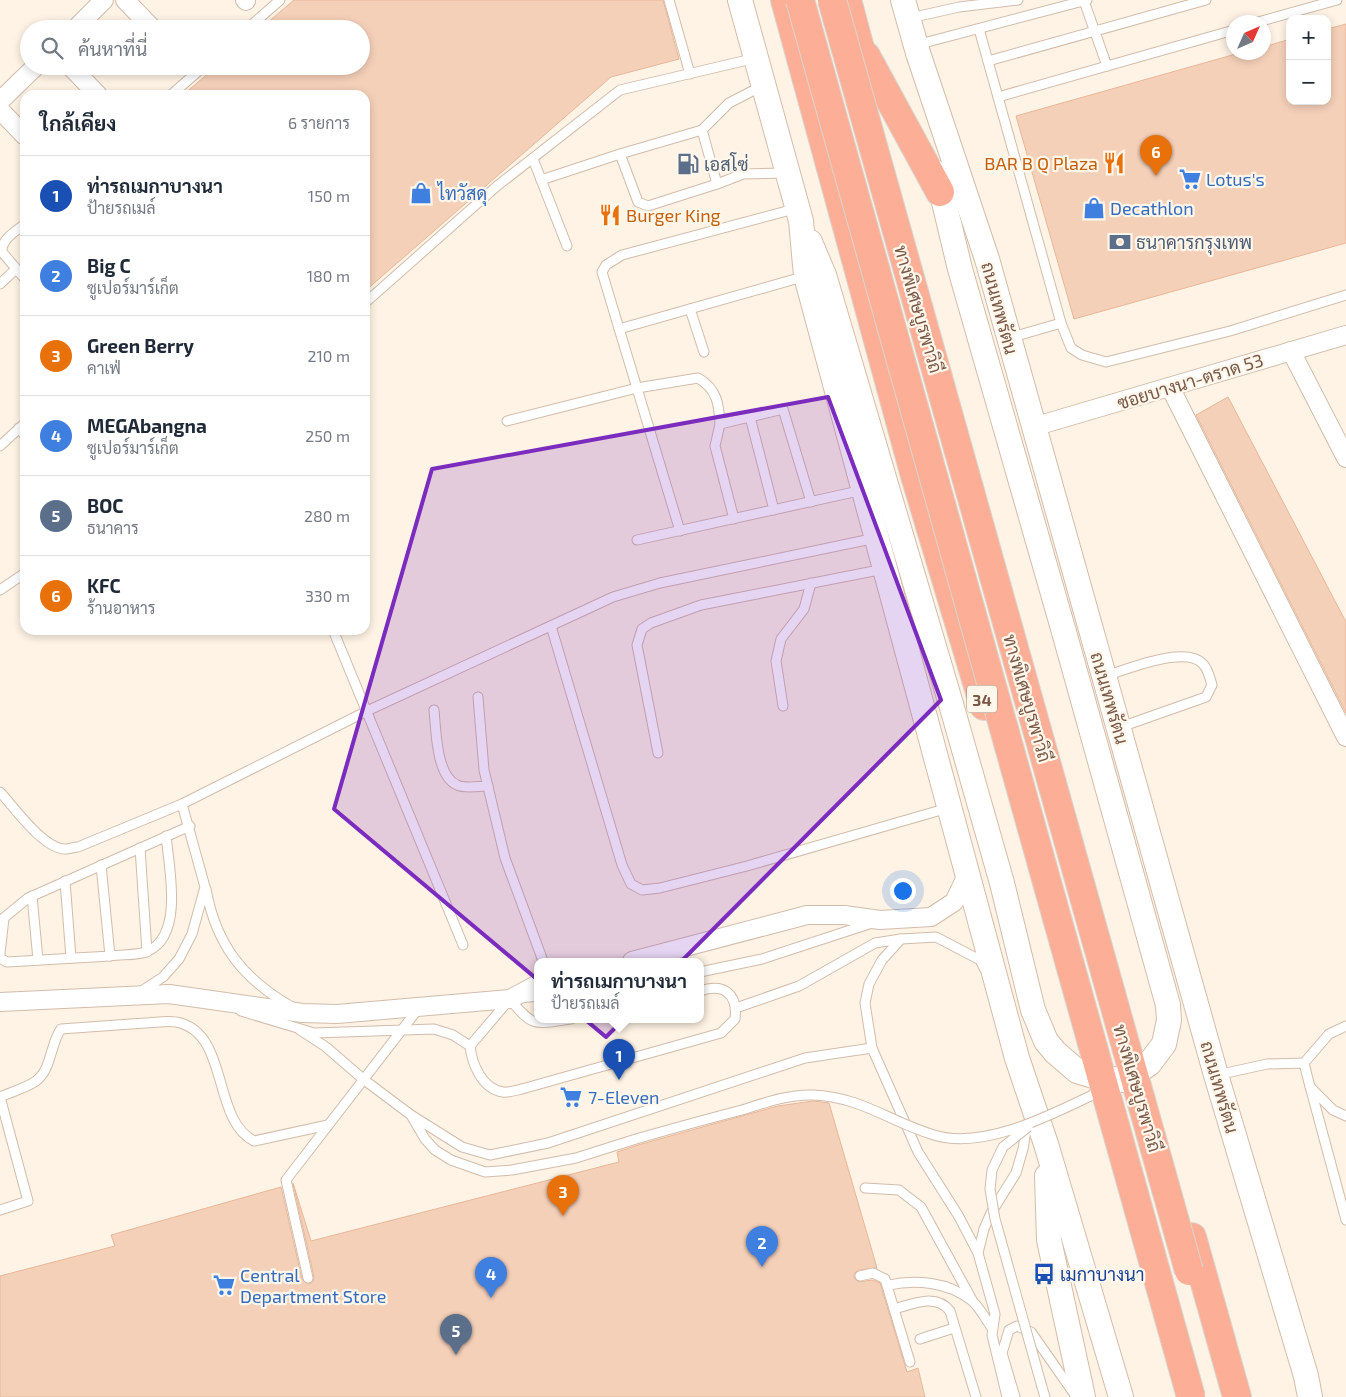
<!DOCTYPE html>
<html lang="th">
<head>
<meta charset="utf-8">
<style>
	body { margin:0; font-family:"Exo 2",Sarabun,sans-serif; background:#f2f2f3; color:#1f2937 }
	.controls { position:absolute; right:15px; top:15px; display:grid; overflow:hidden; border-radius:10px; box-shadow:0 2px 8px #0003 }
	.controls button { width:45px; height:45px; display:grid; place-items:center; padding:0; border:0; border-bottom:1px solid #e0e1e3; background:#fff; color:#1f2937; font:25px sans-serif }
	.compass { position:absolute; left:1226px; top:15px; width:45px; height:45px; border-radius:50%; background:#fff; box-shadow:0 2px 8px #0003; rotate:45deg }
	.you { position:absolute; left:902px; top:890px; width:18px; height:18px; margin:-12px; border:4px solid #fff; border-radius:50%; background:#1a73e8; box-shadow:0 0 0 8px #1a73e833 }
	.badge { display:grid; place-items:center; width:32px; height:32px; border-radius:50%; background:#111827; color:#fff; font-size:16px; font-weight:700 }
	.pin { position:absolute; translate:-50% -41px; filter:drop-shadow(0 1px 2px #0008) }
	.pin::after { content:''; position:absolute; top:26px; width:18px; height:15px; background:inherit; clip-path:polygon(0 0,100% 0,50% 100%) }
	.popup { position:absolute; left:534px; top:958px; width:170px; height:65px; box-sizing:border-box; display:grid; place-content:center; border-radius:10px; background:#fff; filter:drop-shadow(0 1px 4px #0005); font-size:16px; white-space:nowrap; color:#747a83 }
	.popup b { font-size:19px; color:#1f2937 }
	.popup::after { content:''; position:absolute; left:50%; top:100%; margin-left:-10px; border:10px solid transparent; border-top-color:#fff }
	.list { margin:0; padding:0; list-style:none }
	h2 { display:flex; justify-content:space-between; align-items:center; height:65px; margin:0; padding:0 20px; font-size:21px }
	h2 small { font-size:16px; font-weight:400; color:#747a83 }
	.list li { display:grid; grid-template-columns:32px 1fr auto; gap:15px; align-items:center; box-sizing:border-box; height:80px; padding:0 20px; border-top:1px solid #e0e1e3 }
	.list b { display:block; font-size:19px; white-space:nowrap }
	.list p { margin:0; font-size:16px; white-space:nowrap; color:#747a83 }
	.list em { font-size:16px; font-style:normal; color:#747a83 }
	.icon { flex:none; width:28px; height:28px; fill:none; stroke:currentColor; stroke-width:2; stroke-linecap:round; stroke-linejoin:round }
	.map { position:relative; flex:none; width:1346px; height:1397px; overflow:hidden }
	.search { position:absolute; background:#fff; box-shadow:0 2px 8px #0003; left:20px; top:20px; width:350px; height:55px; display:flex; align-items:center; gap:12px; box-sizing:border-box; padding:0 18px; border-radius:28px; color:#747a83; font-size:19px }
	.panel { position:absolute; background:#fff; box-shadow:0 2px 8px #0003; left:20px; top:90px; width:350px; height:545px; border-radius:15px }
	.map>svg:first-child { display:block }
	.building { fill:#f5d0b9; stroke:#e9b698 }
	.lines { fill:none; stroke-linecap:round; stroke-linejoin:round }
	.lane-casing { stroke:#d2bcab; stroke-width:11 }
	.street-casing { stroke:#d2bcab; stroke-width:20 }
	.secondary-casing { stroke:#d5bca9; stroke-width:26 }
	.highway-casing { stroke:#dcd4cf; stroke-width:30 }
	.lane { stroke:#fff; stroke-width:9 }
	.street { stroke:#fff; stroke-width:18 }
	.secondary { stroke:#fff; stroke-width:24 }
	.highway { stroke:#fcaf96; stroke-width:28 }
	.lane-bridge-casing { stroke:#d2bcab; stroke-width:11; stroke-linecap:butt }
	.secondary-bridge-casing { stroke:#d5bca9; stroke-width:26; stroke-linecap:butt }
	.highway-bridge-casing { stroke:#dcd4cf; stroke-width:30; stroke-linecap:butt }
	.lane-bridge { stroke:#fff; stroke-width:9 }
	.secondary-bridge { stroke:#fff; stroke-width:24 }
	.highway-bridge { stroke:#fcaf96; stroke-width:28 }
	.marked { fill:#7b2cbf; fill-opacity:0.2; stroke:#7b2cbf; stroke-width:4; stroke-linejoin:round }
	.labels { text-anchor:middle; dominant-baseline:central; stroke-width:4.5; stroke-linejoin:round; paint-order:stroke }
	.shield { fill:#fff7eb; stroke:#a08878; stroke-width:1 }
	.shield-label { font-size:16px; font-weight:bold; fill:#785847 }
	.food-label { font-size:18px; fill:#c56008; stroke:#fff7eb; text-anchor:end }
	.service-label { font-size:18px; fill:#4e5e75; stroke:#fff7eb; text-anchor:start }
	.shop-label { font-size:18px; fill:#366cbe; stroke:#fff7eb; text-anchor:start }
	.street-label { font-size:18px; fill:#785847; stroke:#fff7eb }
	.transit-label { font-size:18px; fill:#164399; stroke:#fff7eb; text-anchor:start }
</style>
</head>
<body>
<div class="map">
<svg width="1346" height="1397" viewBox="0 0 1346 1397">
	<rect width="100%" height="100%" fill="#fef3e4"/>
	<!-- building -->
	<g class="building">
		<path d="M294,0h369l16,59 -68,18 -246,214v-196h-182l34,-29h144v-37h-101z"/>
		<path d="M1346,24v219l-272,76 -58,-203 227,-64h21v-5l26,-8v62h37v-72z"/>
		<path d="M1228,397l118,225v91l-150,-298z"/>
		<path d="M813,1101l16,2 48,165 -19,2 -4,4v4l5,4 13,-2 8,3 27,89 11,-4 7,29h-925v-121l115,-30 -4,-11 170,-48 21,92 7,5 4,-2 1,-5 -21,-94 18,58 308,-79 -2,-10 21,-7 140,-39z"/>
	</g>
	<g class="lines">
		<!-- lane casing -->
		<g class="lane-casing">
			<g id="lane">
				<path d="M669,0l21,74"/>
				<path d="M1084,1l23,65"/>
				<path d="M910,18l49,-11 59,-7"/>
				<path d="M1258,22l79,-22"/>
				<path d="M247,29l33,-29"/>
				<path d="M979,29l82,294 10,25 11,7 24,7 124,-31 116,-36"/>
				<path d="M916,45l171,-45"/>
				<path d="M988,61l218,-61"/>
				<path d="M762,86l-33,17 -27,27 15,54 26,-10 45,-1"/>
				<path d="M171,95l33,-29"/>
				<path d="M998,97l236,-67"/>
				<path d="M702,130l-82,24 18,48 10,4 69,-22"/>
				<path d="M533,159l34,87"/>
				<path d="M541,180l79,-26"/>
				<path d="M25,224c-9,7 -24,15 -23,28l23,27"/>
				<path d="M0,284l16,-15"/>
				<path d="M365,303l132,-117 123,-96 136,-32"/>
				<path d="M690,309l14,43"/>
				<path d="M619,329l187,-53"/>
				<path d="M1009,338l52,-15"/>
				<path d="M750,417l24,93"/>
				<path d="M507,421l130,-33 61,-10c19,11 21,26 22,46l63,-15 28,93"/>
				<path d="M720,424l-5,22 19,73"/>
				<path d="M19,428l6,8"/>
				<path d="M0,446l25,-23"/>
				<path d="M680,531l-78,-259 4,-7 16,-10 176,-47"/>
				<path d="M637,540l226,-50"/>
				<path d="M0,590l25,-17"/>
				<path d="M551,626l71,239 9,19 11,6 18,-2 87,-22 201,-58"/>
				<path d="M333,630l130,315"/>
				<path d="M1106,676c21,-7 80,-31 97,-12 5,5 7,14 9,21l-6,12 -88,31"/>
				<path d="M478,697l6,73 21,88 38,103"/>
				<path d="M783,706l-7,-45 5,-22 23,-30 7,-26"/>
				<path d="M434,710c2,19 2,66 23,75 8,4 22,1 31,1"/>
				<path d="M658,753l-21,-108 5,-16 9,-6 50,-18 183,-36"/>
				<path d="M0,792c14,15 44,58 66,57 3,0 8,-2 12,-2l104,-43 185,-93 246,-114 47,-14 216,-45"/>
				<path d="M140,848l7,104"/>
				<path d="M65,881l6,77"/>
				<path d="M206,889c10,56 37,90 86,118"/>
				<path d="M32,896l6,64"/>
				<path d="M0,921l28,-23 162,-72"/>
				<path d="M901,939l-19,21 -13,24 -4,19 7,45 46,104 40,63 20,38 17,61 -3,21 15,62"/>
				<path d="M0,954l4,-36"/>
				<path d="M110,956c12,-2 28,0 38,-5 36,-16 21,-84 18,-115"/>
				<path d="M0,958l7,4 103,-6 -9,-91"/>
				<path d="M700,972l62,-13 113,-37"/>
				<path d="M140,992l23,-15 16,-18 13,-25 13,-47 -23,-83"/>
				<path d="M521,998l17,-2"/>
				<path d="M510,999c23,29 25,25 61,20"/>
				<path d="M509,1000l-39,46c2,18 12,43 33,46 5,1 14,-2 19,-3l199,-56 14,-14c3,-25 -11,-36 -35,-28"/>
				<path d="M736,1008l63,-22 76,-43 26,-4 35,-2 44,23 4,8"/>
				<path d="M241,1011l73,22 120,-4 19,6 17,11"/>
				<path d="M300,1030l26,17 37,32 48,36 14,24 10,11 16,10 34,12 27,-2 64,-12 60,-19"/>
				<path d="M1304,1063l25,-29 17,-8"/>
				<path d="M1217,1075l50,-11 37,-1 6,24 23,23 13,6"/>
				<path d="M1311,1090l35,130"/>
				<path d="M411,1115l51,32 28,8 58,-12 257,-85 67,-10"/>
				<path d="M865,1188l34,2 22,17 51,93"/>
				<path d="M0,1210l28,-9 -28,-104c11,-5 26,-9 36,-16 16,-12 14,-37 25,-52 28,-2 56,-4 84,-6 9,0 22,-3 31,-1 54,10 35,97 78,119l74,-16"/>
				<path d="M978,1253l6,-24 7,-16 25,-40 7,-24 4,-25"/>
				<path d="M860,1276l13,-3 12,6 9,30c19,-5 42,-16 56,2l26,86"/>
				<path d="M308,1278l-22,-98 132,-171"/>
				<path d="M889,1285c26,-6 59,-3 82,15 8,6 15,20 21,28"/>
				<path d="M894,1309l16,53"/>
				<path d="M920,1339l34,-11"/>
				<path d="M1042,1387l3,10"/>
				<path d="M1015,1397l-13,-44 7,-23 8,-4 14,6 42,60"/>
			</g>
		</g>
		<!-- street casing -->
		<g class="street-casing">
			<g id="street">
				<path d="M125,0l28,29"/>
				<path d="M245,0l1,1"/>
				<path d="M75,29l29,-29"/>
				<path d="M70,66l28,29"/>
				<path d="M0,101l36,-35"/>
				<path d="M0,110l25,26"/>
				<path d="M1291,351l55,107"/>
				<path d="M1170,387l176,350"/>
				<path d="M1033,427l313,-92"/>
				<path d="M632,961l175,-46h37l36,5 51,-3 23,-15 13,-27"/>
				<path d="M0,1002l169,-8 133,19 35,1 173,-15 28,-15"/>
			</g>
		</g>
		<!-- secondary casing -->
		<g class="secondary-casing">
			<g id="secondary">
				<path d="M740,0l61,221 5,55 211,782 29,86 75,253"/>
				<path d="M903,0l15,53 69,206 229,816 90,301 4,21"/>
				<path d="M937,173l23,96 104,363"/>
				<path d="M810,242l14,33 127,429"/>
				<path d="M1047,1176l2,64 34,157"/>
			</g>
		</g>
		<!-- highway casing -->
		<g class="highway-casing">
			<g id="highway">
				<path d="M785,0l130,476 69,230"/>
				<path d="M847,0l21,78"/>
				<path d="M866,56l74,136"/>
				<path d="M1192,1237l45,160"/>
			</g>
		</g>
		<!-- lane -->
		<use href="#lane" class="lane"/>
		<!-- street -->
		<use href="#street" class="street"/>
		<!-- secondary -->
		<use href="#secondary" class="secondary"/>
		<!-- highway -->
		<use href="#highway" class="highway"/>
		<!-- lane-bridge casing -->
		<g class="lane-bridge-casing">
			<g id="lane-bridge">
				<path d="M1028,1127l-25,20 -11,23 -2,19 5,30 47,168"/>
				<path d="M636,1139c35,-10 71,-20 106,-29 22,-7 47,-16 71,-15 49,2 77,27 121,40 52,16 122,-23 169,-45"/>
			</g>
		</g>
		<!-- secondary-bridge casing -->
		<g class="secondary-bridge-casing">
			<path id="secondary-bridge" d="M951,704l51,179 31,127 13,31 9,11 22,19 23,7 24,2 25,-16 15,-20 5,-24 -1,-15 -104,-373"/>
		</g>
		<!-- highway-bridge casing -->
		<g class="highway-bridge-casing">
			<g id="highway-bridge">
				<path d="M800,0l391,1397"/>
				<path d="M832,0l357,1271"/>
			</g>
		</g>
		<!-- lane-bridge -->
		<use href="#lane-bridge" class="lane-bridge"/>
		<!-- secondary-bridge -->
		<use href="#secondary-bridge" class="secondary-bridge"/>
		<!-- highway-bridge -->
		<use href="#highway-bridge" class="highway-bridge"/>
	</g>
	<!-- marked area -->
	<path class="marked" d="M828,397l113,303 -335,337 -272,-228 98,-340z"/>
	<!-- icons -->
	<defs>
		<g id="restaurant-bare" transform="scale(1.725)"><path d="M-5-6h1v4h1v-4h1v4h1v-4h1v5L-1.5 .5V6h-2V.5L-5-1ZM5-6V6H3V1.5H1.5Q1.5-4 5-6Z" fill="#e8710a" stroke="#fff7eb" stroke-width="2.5" paint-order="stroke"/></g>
		<g id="fuel-bare" transform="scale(1.725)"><path d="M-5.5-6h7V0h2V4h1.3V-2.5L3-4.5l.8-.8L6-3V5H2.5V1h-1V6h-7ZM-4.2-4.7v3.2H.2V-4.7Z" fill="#5c6f8a" stroke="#fff7eb" stroke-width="2.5" paint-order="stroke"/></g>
		<g id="supermarket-bare" transform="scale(1.725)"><path d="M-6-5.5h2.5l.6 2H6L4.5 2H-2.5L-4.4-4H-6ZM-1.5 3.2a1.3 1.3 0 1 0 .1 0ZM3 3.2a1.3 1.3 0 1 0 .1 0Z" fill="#3f7fe0" stroke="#fff7eb" stroke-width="2.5" paint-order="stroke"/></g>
		<g id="shop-bare" transform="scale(1.725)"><path d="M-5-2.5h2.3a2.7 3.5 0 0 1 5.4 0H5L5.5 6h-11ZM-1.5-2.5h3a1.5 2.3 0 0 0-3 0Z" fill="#3f7fe0" stroke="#fff7eb" stroke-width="2.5" paint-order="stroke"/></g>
		<g id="bank-bare" transform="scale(1.725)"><path d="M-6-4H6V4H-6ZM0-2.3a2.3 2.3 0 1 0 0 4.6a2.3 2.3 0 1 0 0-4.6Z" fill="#5c6f8a" stroke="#fff7eb" stroke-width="2.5" paint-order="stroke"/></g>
		<g id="bus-bare" transform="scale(1.725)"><path d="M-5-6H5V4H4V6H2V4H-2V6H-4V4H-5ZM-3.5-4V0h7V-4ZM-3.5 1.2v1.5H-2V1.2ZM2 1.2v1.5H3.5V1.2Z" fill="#1a4fb4" stroke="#fff7eb" stroke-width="2.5" paint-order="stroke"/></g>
	</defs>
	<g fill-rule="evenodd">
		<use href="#restaurant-bare" x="1114" y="163"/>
		<use href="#fuel-bare" x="688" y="164"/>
		<use href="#supermarket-bare" x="1190" y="179"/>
		<use href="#shop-bare" x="421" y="193"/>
		<use href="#shop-bare" x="1094" y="208"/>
		<use href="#restaurant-bare" x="610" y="215"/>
		<use href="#bank-bare" x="1120" y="242"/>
		<use href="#supermarket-bare" x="571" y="1097"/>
		<use href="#bus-bare" x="1044" y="1274"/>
		<use href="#supermarket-bare" x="224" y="1285"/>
	</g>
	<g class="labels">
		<!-- shield labels -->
		<rect class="shield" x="967" y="685.5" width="30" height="27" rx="4"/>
		<g class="shield-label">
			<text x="982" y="699">34</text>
		</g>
		<!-- food labels -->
		<g class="food-label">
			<text x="1098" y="163">BAR B Q Plaza</text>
			<text x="626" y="215" text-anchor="start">Burger King</text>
		</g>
		<!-- service labels -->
		<g class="service-label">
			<text x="704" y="164">เอสโซ่</text>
			<text x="1136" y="242">ธนาคารกรุงเทพ</text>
		</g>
		<!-- shop labels -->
		<g class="shop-label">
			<text x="1206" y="179">Lotus's</text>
			<text x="438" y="193">ไทวัสดุ</text>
			<text x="1110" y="208">Decathlon</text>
			<text x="588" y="1097">7-Eleven</text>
			<text x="240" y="1275">Central<tspan x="240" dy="21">Department Store</tspan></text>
		</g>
		<!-- street labels -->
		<g class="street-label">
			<text transform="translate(1000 308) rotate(75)">ถนนเทพรัตน</text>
			<text transform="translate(919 309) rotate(74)">ทางพิเศษบูรพาวิถี</text>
			<text transform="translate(1190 381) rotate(-17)">ซอยบางนา-ตราด 53</text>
			<text transform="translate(1028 698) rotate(74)">ทางพิเศษบูรพาวิถี</text>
			<text transform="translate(1110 698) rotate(74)">ถนนเทพรัตน</text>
			<text transform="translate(1220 1087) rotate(74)">ถนนเทพรัตน</text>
			<text transform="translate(1138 1088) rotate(74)">ทางพิเศษบูรพาวิถี</text>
		</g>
		<!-- transit labels -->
		<g class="transit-label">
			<text x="1060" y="1274">เมกาบางนา</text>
		</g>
	</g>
</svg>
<div class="controls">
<button>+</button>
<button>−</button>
</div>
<svg class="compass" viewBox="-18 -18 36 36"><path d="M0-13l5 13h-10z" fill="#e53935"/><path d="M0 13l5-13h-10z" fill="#747a83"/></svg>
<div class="you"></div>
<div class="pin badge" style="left:619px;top:1080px;background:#1a4fb4">1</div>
<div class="popup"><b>ท่ารถเมกาบางนา</b>ป้ายรถเมล์</div>
<div class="pin badge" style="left:762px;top:1267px;background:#3f7fe0">2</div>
<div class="pin badge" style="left:563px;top:1216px;background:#e8710a">3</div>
<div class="pin badge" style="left:491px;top:1298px;background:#3f7fe0">4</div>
<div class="pin badge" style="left:456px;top:1355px;background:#5c6f8a">5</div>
<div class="pin badge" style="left:1156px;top:176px;background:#e8710a">6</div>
<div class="search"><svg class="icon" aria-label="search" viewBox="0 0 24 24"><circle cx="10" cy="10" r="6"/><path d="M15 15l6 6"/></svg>ค้นหาที่นี่</div>
<section class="panel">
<h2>ใกล้เคียง<small>6 รายการ</small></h2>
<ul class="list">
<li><span class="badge" style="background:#1a4fb4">1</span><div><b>ท่ารถเมกาบางนา</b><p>ป้ายรถเมล์</p></div><em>150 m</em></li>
<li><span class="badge" style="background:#3f7fe0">2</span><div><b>Big C</b><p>ซูเปอร์มาร์เก็ต</p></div><em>180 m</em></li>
<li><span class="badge" style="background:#e8710a">3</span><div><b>Green Berry</b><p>คาเฟ่</p></div><em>210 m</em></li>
<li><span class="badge" style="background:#3f7fe0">4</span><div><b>MEGAbangna</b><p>ซูเปอร์มาร์เก็ต</p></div><em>250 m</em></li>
<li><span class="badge" style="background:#5c6f8a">5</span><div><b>BOC</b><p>ธนาคาร</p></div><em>280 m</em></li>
<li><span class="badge" style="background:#e8710a">6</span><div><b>KFC</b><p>ร้านอาหาร</p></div><em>330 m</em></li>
</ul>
</section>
</div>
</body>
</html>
